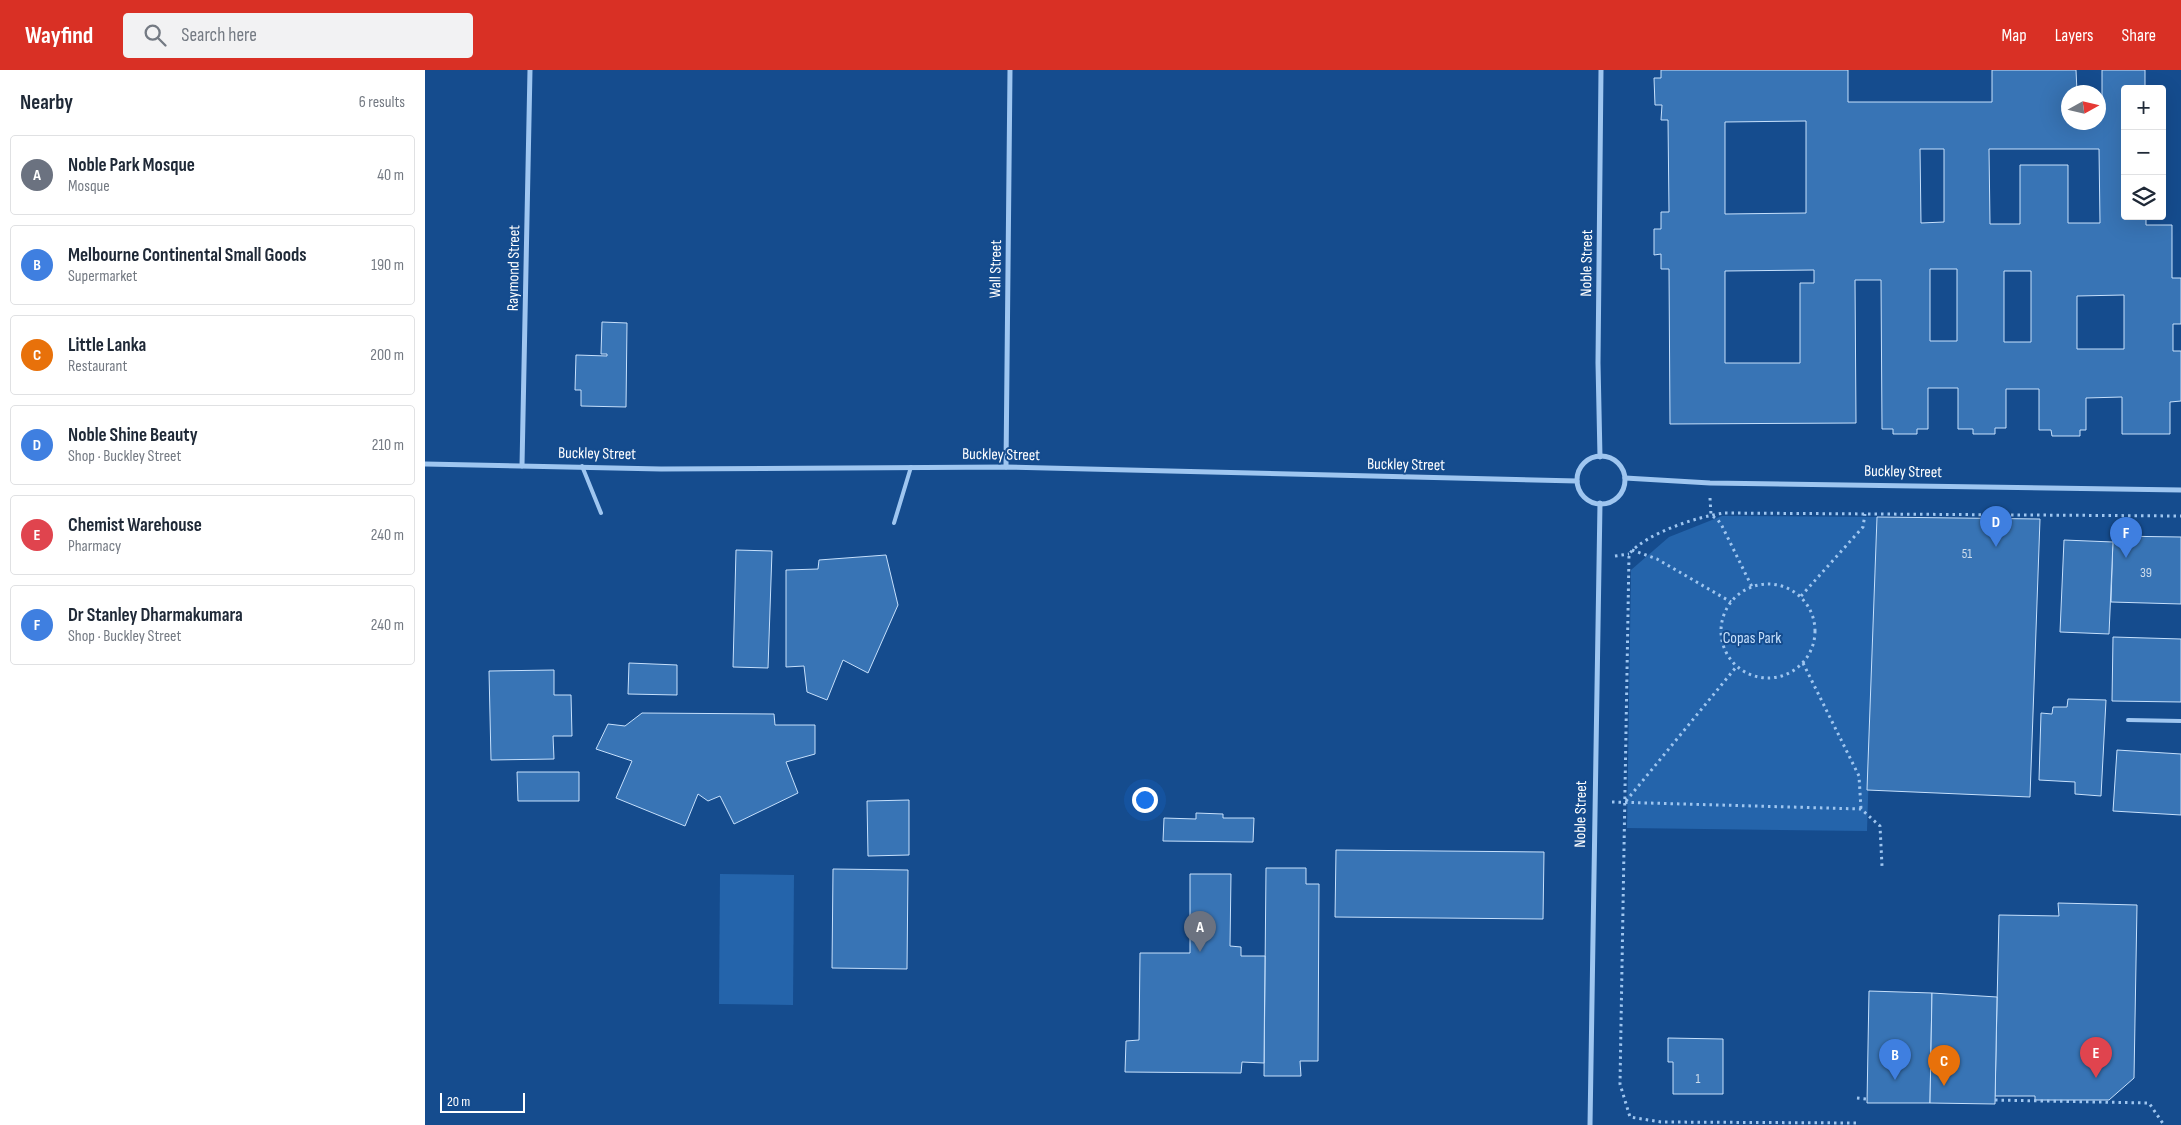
<!DOCTYPE html>
<html lang="en">
<head>
<meta charset="utf-8">
<style>
	body { margin:0; font-family:"Sofia Sans Condensed",sans-serif; background:#f2f2f3; color:#1f2937 }
	.controls { position:absolute; right:15px; top:15px; display:grid; overflow:hidden; border-radius:5px; box-shadow:0 5px 20px #0002 }
	.controls button { width:45px; height:45px; display:grid; place-items:center; padding:0; border:0; border-bottom:1px solid #e0e1e3; background:#fff; color:#1f2937; font:25px sans-serif }
	.compass { position:absolute; left:1636px; top:15px; width:45px; height:45px; border-radius:50%; background:#fff; box-shadow:0 5px 20px #0002; rotate:82deg }
	.scale { position:absolute; left:15px; bottom:12px; width:85px; box-sizing:border-box; padding-left:5px; border:2px solid #fff; border-top:0; font-size:14px; line-height:18px; white-space:nowrap; color:#fff; -webkit-text-stroke:4px #154c8e; paint-order:stroke }
	.you { position:absolute; left:719px; top:729px; width:18px; height:18px; margin:-12px; border:4px solid #fff; border-radius:50%; background:#1a73e8; box-shadow:0 0 0 8px #1a73e833 }
	.badge { display:grid; place-items:center; width:32px; height:32px; border-radius:50%; background:#d93025; color:#fff; font-size:16px; font-weight:700 }
	.pin { position:absolute; translate:-50% -41px; filter:drop-shadow(0 1px 2px #0008) }
	.pin::after { content:''; position:absolute; top:26px; width:18px; height:15px; background:inherit; clip-path:polygon(0 0,100% 0,50% 100%) }
	.list { margin:0; padding:0; list-style:none }
	h2 { display:flex; justify-content:space-between; align-items:center; height:65px; margin:0; padding:0 20px; font-size:21px }
	h2 small { font-size:16px; font-weight:400; color:#747a83 }
	.list li { display:grid; grid-template-columns:32px 1fr auto; gap:15px; align-items:center; box-sizing:border-box; height:80px; margin:0 10px 10px; padding:0 10px; border:1px solid #e0e1e3; border-radius:5px }
	.list b { display:block; font-size:19px; white-space:nowrap }
	.list p { margin:0; font-size:16px; white-space:nowrap; color:#747a83 }
	.list em { font-size:16px; font-style:normal; color:#747a83 }
	.icon { flex:none; width:28px; height:28px; fill:none; stroke:currentColor; stroke-width:2; stroke-linecap:round; stroke-linejoin:round }
	.map { position:relative; flex:none; width:1756px; height:1055px; overflow:hidden }
	header { display:flex; align-items:center; gap:30px; box-sizing:border-box; height:70px; padding:0 25px; background:#d93025; color:#fff }
	header strong { font-size:24px }
	nav { display:flex; gap:28px; margin-inline-start:auto; font-size:18px }
	.search { width:350px; height:45px; background:#f2f2f3; display:flex; align-items:center; gap:12px; box-sizing:border-box; padding:0 18px; border-radius:5px; color:#747a83; font-size:19px }
	main { display:flex }
	aside { flex:1; background:#fff }
	.map>svg:first-child { display:block }
	.green { fill:#2464ab }
	.building { fill:#3874b5; stroke:#c6e0fc; fill-rule:evenodd }
	.lines { fill:none; stroke-linecap:round; stroke-linejoin:round }
	.path { stroke:#9fc6f0; stroke-width:3; stroke-dasharray:2.5 4; stroke-linecap:butt }
	.service { stroke:#9fc6f0; stroke-width:4 }
	.minor { stroke:#9fc6f0; stroke-width:5 }
	.labels { text-anchor:middle; dominant-baseline:central; stroke-width:4; stroke-linejoin:round; paint-order:stroke }
	.number-label { font-size:14px; fill:#cddcec }
	.street-label { font-size:16px; fill:#fff; stroke:#154c8e }
	.park-label { font-size:16px; fill:#c6e0fc; stroke:#154c8e }
</style>
</head>
<body>
<header>
<strong>Wayfind</strong>
<div class="search"><svg class="icon" aria-label="search" viewBox="0 0 24 24"><circle cx="10" cy="10" r="6"/><path d="M15 15l6 6"/></svg>Search here</div>
<nav><a>Map</a><a>Layers</a><a>Share</a></nav>
</header>
<main>
<aside>
<h2>Nearby<small>6 results</small></h2>
<ul class="list">
<li><span class="badge" style="background:#6b7280">A</span><div><b>Noble Park Mosque</b><p>Mosque</p></div><em>40 m</em></li>
<li><span class="badge" style="background:#3f7fe0">B</span><div><b>Melbourne Continental Small Goods</b><p>Supermarket</p></div><em>190 m</em></li>
<li><span class="badge" style="background:#e8710a">C</span><div><b>Little Lanka</b><p>Restaurant</p></div><em>200 m</em></li>
<li><span class="badge" style="background:#3f7fe0">D</span><div><b>Noble Shine Beauty</b><p>Shop · Buckley Street</p></div><em>210 m</em></li>
<li><span class="badge" style="background:#e0444e">E</span><div><b>Chemist Warehouse</b><p>Pharmacy</p></div><em>240 m</em></li>
<li><span class="badge" style="background:#3f7fe0">F</span><div><b>Dr Stanley Dharmakumara</b><p>Shop · Buckley Street</p></div><em>240 m</em></li>
</ul>
</aside>
<div class="map">
<svg width="1756" height="1055" viewBox="0 0 1756 1055">
	<rect width="100%" height="100%" fill="#154c8e"/>
	<!-- green -->
	<g class="green">
		<path d="M1297,446l155,1 -10,314 -240,-3 4,-258 38,-33z"/>
		<path d="M295,804l74,1 -1,130 -74,-1z"/>
	</g>
	<!-- building -->
	<g class="building">
		<path d="M1236,0h187v32h144v-32h84l1,22h-8v30h30v-21h3v-31h43v19h-20v127h21v9h26v53h9v46h-8v27h8v50l-11,1v32h-48v-37l-36,1v32h-6v6h-28l-1,-6h-12v-41h-33v39h-11v6h-22v-5h-15v-41h-30v41h-11v5h-24v-5h-11l-1,-149h-26l1,143 -186,1 -1,-155h-8v-15l-7,1v-26h7v-17h8l-1,-92h-7l1,-15h-7l-1,-27h7zM1381,51v92l-81,1v-92zM1495,79h24v73l-23,1zM1564,79h110l1,74h-32v-58h-48v59h-30zM1505,199h27v72h-27zM1389,200v13h-14v80h-75v-92zM1579,201h27v71h-27zM1699,225v54h-47v-53z"/>
		<path d="M177,252l25,1 -1,84 -45,-1v-16h-6l1,-35 31,1v-2h-6z"/>
		<path d="M1452,447l163,2 -10,278 -163,-7z"/>
		<path d="M1688,466l68,1v67l-70,-2z"/>
		<path d="M1639,470l49,2 -4,92 -49,-2z"/>
		<path d="M311,480l36,1 -4,117 -35,-1z"/>
		<path d="M461,485l12,50 -30,68 -25,-13 -16,40 -20,-8 -3,-26 -18,1v-97l32,-1 1,-9z"/>
		<path d="M1688,567l68,2v63l-69,-1z"/>
		<path d="M204,593l48,2v30l-49,-1z"/>
		<path d="M129,600v25h17l1,41h-19l1,23 -63,1 -2,-89z"/>
		<path d="M1643,629l38,1 -5,96 -26,-2v-12l-36,-2 2,-67 11,1 1,-7h14z"/>
		<path d="M217,643l132,1 1,11h40v29l-29,8 12,31 -64,31 -14,-28 -12,5 -10,-7 -13,32 -69,-28 16,-37 -36,-12 12,-25 17,2z"/>
		<path d="M1692,680l64,4v61l-68,-4z"/>
		<path d="M92,702h62v29h-61z"/>
		<path d="M484,730v55l-41,1 -1,-55z"/>
		<path d="M771,743l27,1v4h31l-1,24 -90,-1 1,-23 32,1z"/>
		<path d="M911,780l208,2 -1,67 -208,-2z"/>
		<path d="M841,798h40v16h13l-1,177h-18l1,15h-37z"/>
		<path d="M408,799l75,1 -1,99 -75,-1z"/>
		<path d="M765,804h41l-1,72 11,1v9h24l-1,107 -22,-1 -1,11 -116,-1 1,-31 13,-1 1,-87h50z"/>
		<path d="M1633,833l79,2 -3,173 -25,22h-74v-4h-40l4,-181 60,1z"/>
		<path d="M1444,921l63,2 -2,110h-63z"/>
		<path d="M1507,923l65,4 -2,107 -65,-1z"/>
		<path d="M1243,968l55,1v55h-50v-32h-5z"/>
	</g>
	<g class="lines">
		<!-- path -->
		<g class="path">
			<path d="M1285,428l1,17 7,5 4,6 30,61"/>
			<path d="M1207,480l25,9 74,43"/>
			<path d="M1190,486l14,-2"/>
			<circle cx="1343" cy="561" r="47"/>
			<path d="M1376,526l62,-69 2,-13"/>
			<path d="M1378,593l56,113 2,33"/>
			<path d="M1201,731l111,-135"/>
			<path d="M1187,732l249,7 19,17 2,40"/>
			<path d="M1432,1028l9,1"/>
			<path d="M1570,1030l154,3 15,22"/>
			<path d="M1431,1053l-195,-1 -31,-5 -10,-33 9,-530c18,-21 67,-37 95,-41l457,3"/>
		</g>
		<!-- service -->
		<g class="service">
			<path d="M157,396l19,47"/>
			<path d="M469,453l17,-56"/>
			<path d="M1703,650l53,1"/>
		</g>
		<!-- minor -->
		<g class="minor">
			<circle cx="1176" cy="410" r="24"/>
			<path d="M1175,387l-2,-94 3,-293"/>
			<path d="M0,394l236,5 345,-2 571,14"/>
			<path d="M97,396l8,-396"/>
			<path d="M581,397l4,-397"/>
			<path d="M1200,408l85,5 471,7"/>
			<path d="M1165,1055l10,-622"/>
		</g>
	</g>
	<g class="labels">
		<!-- number labels -->
		<g class="number-label">
			<text x="1542" y="483">51</text>
			<text x="1721" y="502">39</text>
			<text x="1273" y="1008">1</text>
		</g>
		<!-- street labels -->
		<g class="street-label">
			<text transform="translate(1162 193) rotate(-89)">Noble Street</text>
			<text transform="translate(89 198) rotate(-89)">Raymond Street</text>
			<text transform="translate(571 199) rotate(-89)">Wall Street</text>
			<text transform="translate(172 384) rotate(1)">Buckley Street</text>
			<text transform="translate(576 385) rotate(1)">Buckley Street</text>
			<text transform="translate(981 395) rotate(1)">Buckley Street</text>
			<text transform="translate(1478 402) rotate(1)">Buckley Street</text>
			<text transform="translate(1156 744) rotate(-89)">Noble Street</text>
		</g>
		<!-- park labels -->
		<g class="park-label">
			<text x="1327" y="568">Copas Park</text>
		</g>
	</g>
</svg>
<div class="controls">
<button>+</button>
<button>−</button>
<button><svg class="icon" aria-label="layers" viewBox="0 0 24 24"><path d="M12 4l9 5-9 5-9-5zM3 14l9 5 9-5"/></svg></button>
</div>
<svg class="compass" viewBox="-18 -18 36 36"><path d="M0-13l5 13h-10z" fill="#e53935"/><path d="M0 13l5-13h-10z" fill="#747a83"/></svg>
<div class="scale">20 m</div>
<div class="you"></div>
<div class="pin badge" style="left:775px;top:882px;background:#6b7280">A</div>
<div class="pin badge" style="left:1470px;top:1010px;background:#3f7fe0">B</div>
<div class="pin badge" style="left:1519px;top:1016px;background:#e8710a">C</div>
<div class="pin badge" style="left:1571px;top:477px;background:#3f7fe0">D</div>
<div class="pin badge" style="left:1671px;top:1008px;background:#e0444e">E</div>
<div class="pin badge" style="left:1701px;top:488px;background:#3f7fe0">F</div>
</div>
</main>
</body>
</html>
